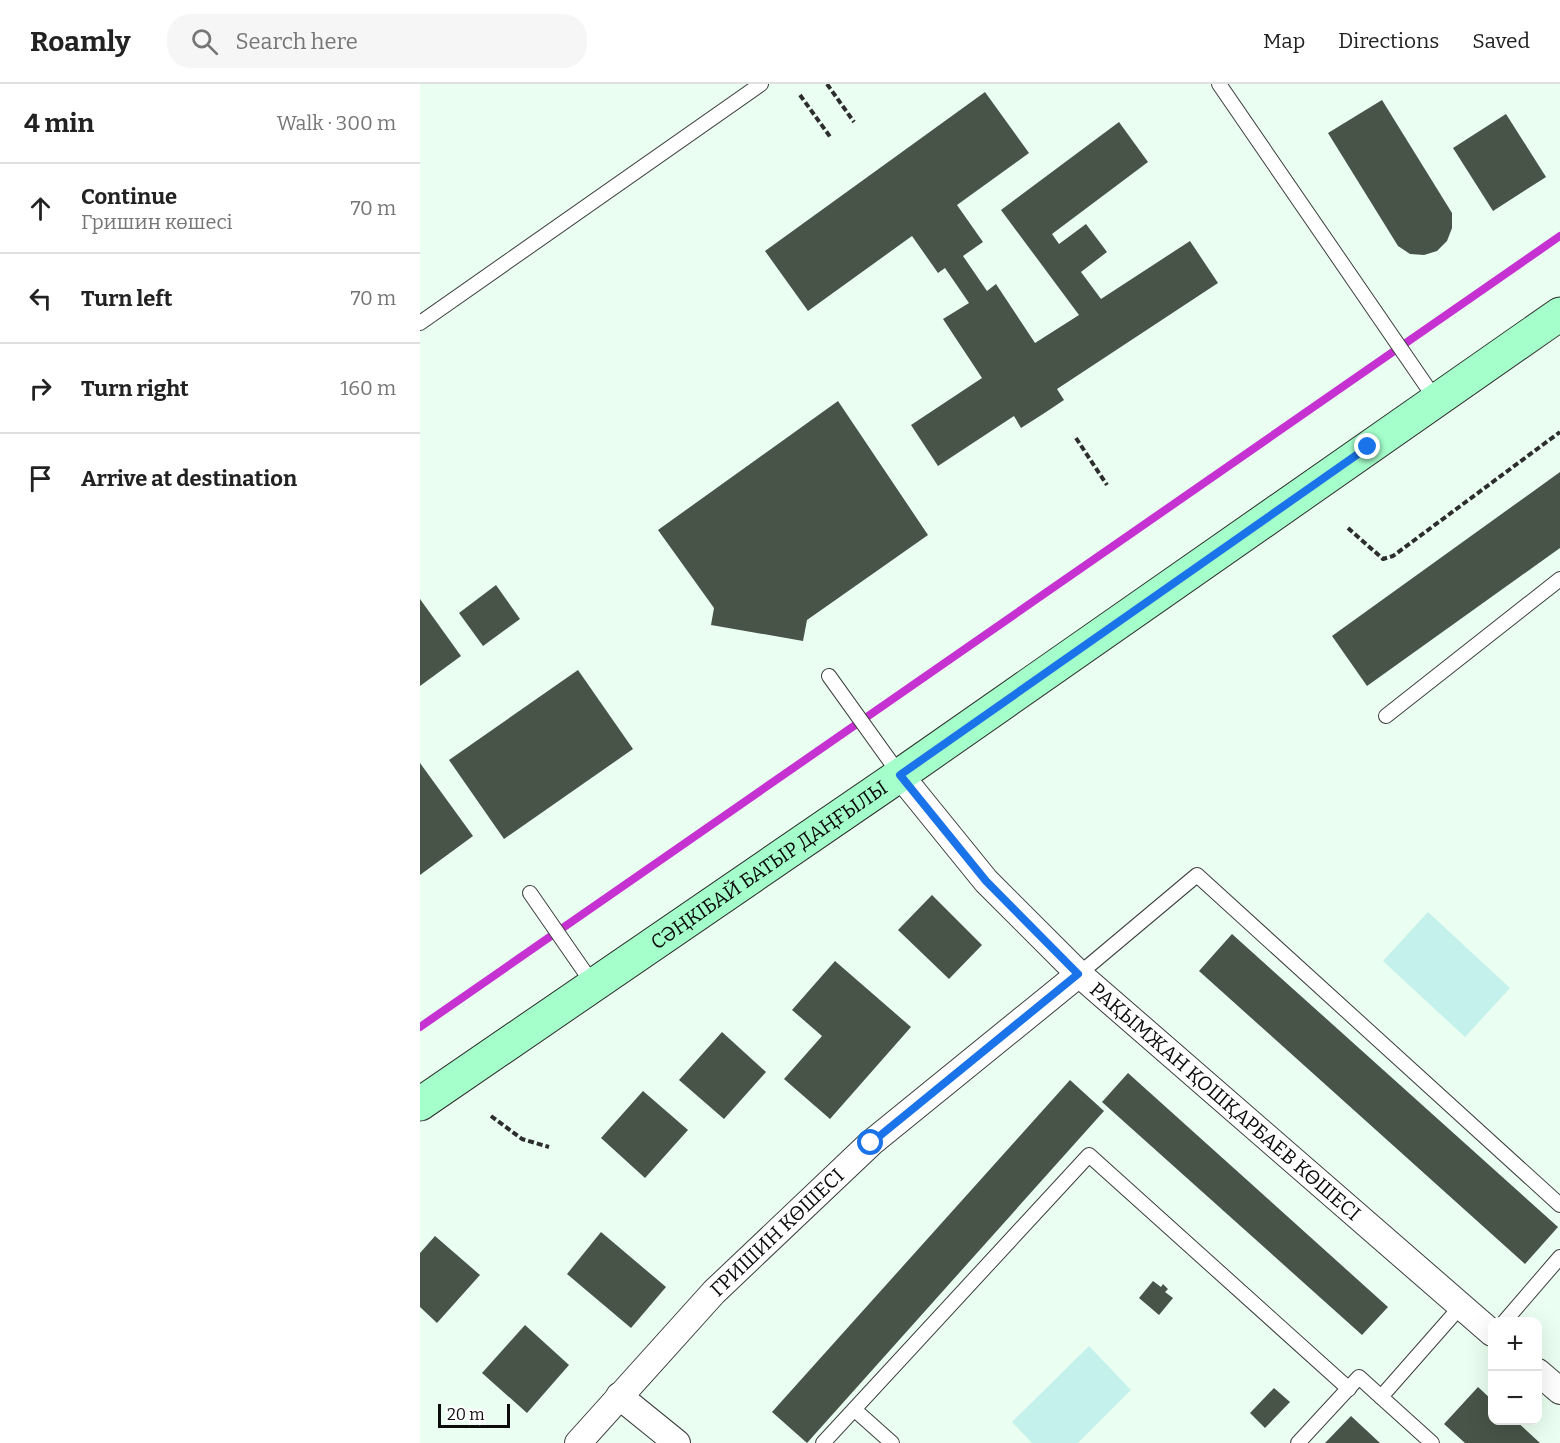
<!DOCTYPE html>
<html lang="en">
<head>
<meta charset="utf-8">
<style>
	body { margin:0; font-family:Bitter,serif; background:#f6f6f6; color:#222 }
	.controls { position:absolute; right:18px; bottom:18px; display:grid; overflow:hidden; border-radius:12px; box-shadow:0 6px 24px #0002 }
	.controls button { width:54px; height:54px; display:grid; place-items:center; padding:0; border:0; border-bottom:2px solid #e0e0e0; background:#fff; color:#222; font:30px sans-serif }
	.scale { position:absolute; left:18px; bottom:15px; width:72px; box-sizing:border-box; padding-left:6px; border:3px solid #0b0b0b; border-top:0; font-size:16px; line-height:21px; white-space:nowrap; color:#0b0b0b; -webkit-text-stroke:4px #fff; paint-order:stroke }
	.stop { position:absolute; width:18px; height:18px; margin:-14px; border:4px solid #1a73e8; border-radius:50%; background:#fff }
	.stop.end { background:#1a73e8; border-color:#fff; box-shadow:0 2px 6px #0008 }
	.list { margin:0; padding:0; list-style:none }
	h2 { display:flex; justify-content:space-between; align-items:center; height:78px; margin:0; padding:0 24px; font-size:26px }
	h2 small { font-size:20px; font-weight:400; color:#767676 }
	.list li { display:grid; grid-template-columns:39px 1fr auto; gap:18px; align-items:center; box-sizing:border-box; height:90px; padding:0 24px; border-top:2px solid #e0e0e0 }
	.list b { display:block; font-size:22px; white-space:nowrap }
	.list p { margin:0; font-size:20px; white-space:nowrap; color:#767676 }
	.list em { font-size:20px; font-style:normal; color:#767676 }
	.icon { flex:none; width:33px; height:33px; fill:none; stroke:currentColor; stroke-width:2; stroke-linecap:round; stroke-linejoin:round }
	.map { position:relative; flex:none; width:1140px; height:1359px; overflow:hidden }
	header { display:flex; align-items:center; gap:36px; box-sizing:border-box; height:84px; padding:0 30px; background:#fff; border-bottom:2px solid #e0e0e0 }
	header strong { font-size:28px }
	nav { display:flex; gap:33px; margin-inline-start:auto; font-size:21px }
	.search { width:420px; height:54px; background:#f6f6f6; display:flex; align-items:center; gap:15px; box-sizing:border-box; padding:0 21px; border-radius:24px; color:#767676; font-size:22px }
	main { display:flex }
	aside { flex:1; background:#fff }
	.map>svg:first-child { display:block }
	.pitch { fill:#c5f1ec }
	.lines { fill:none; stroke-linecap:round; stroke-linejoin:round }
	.stream { stroke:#c632d1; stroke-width:8 }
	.building { fill:#485448 }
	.lane-casing { stroke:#3e3e3e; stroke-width:16 }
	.street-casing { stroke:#3e3e3e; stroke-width:28 }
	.secondary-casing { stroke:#2d2d2d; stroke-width:35 }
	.path { stroke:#2d2d2d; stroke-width:4; stroke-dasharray:6 3; stroke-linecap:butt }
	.lane { stroke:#fff; stroke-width:14 }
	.street { stroke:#fff; stroke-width:26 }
	.secondary { stroke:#a5ffcb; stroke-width:33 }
	.route { stroke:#1a73e8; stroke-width:8 }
	.labels { text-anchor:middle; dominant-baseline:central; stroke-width:6; stroke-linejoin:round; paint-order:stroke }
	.street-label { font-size:20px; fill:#0b0b0b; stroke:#fff }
</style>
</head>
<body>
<header>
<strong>Roamly</strong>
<div class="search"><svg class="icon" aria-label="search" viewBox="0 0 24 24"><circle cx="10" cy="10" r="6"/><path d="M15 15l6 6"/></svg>Search here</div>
<nav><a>Map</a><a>Directions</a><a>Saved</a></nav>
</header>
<main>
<aside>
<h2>4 min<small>Walk · 300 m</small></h2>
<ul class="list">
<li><svg class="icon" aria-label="ahead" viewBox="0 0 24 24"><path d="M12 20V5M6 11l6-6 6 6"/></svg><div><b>Continue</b><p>Гришин көшесі</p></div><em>70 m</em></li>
<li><svg class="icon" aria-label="left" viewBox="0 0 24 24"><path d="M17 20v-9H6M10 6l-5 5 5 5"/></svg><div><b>Turn left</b></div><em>70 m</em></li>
<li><svg class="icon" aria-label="right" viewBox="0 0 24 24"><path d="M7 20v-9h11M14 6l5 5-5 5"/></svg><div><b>Turn right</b></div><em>160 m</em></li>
<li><svg class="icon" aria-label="arrive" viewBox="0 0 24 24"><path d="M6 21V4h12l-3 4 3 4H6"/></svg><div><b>Arrive at destination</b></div></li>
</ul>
</aside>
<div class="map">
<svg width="1140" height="1359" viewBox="0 0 1140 1359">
	<rect width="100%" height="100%" fill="#eafff1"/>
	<!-- pitch -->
	<g class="pitch">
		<path d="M1008,828l82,76 -45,49 -82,-76z"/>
		<path d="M669,1262l42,44 -53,53h-46l-20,-21z"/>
	</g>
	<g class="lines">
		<!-- stream -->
		<path class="stream" d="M0,943l1140,-791"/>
	</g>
	<!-- building -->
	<g class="building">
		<path d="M565,8l44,61 -72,52 26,37 -20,14 24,35 9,-7 39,59 44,-28 -78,-105 118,-88 29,40 -96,72 7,10 27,-20 21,28 -26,20 20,27 89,-58 28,42 -161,106 7,11 -21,14 -22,14 -7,-12 -76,50 -27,-41 71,-47 -39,-59 26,-16 -24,-35 -7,5 -26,-37 -104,75 -43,-60z"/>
		<path d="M962,16l70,113v15l-5,13 -10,10 -13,4 -14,-1 -12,-8 -70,-113z"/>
		<path d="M1086,30l40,63 -53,34 -40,-63z"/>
		<path d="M418,317l90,134 -121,85 -4,21 -92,-16 3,-17 -56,-78z"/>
		<path d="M1140,388v76l-193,138 -35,-50z"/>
		<path d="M76,501l24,34 -37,27 -24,-33z"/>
		<path d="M0,515l41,57 -41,30z"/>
		<path d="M158,586l55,79 -129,90 -55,-79z"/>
		<path d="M0,679l53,73 -53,39z"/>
		<path d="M512,811l50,50 -33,34 -51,-49z"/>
		<path d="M812,850l326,293 -33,37 -326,-293z"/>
		<path d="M415,877l76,66 -81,92 -46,-40 38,-43 -30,-26z"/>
		<path d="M302,948l44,40 -42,47 -45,-39z"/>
		<path d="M708,989l260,234 -26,28 -260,-233z"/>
		<path d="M650,996l34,31 -297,332 -35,-31z"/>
		<path d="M223,1007l45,39 -43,48 -44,-40z"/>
		<path d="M181,1148l65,55 -35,41 -64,-54z"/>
		<path d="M15,1152l45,39 -43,48 -17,-16v-54z"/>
		<path d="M733,1197l8,6 2,-3 5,5 -3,3 8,6 -14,17 -20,-17z"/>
		<path d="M105,1241l44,40 -42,48 -45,-40z"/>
		<path d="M1058,1303l14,13v20h23l25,23h-75l-21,-19z"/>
		<path d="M854,1304l16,14 -25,26 -15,-15z"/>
		<path d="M931,1332l29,27h-55z"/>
	</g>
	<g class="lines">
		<!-- lane casing -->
		<g class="lane-casing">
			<g id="lane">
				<path d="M799,0l217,316"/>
				<path d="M0,239l341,-239"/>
				<path d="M409,592l71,99"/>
				<path d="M966,632l174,-137"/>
				<path d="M110,809l63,91"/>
				<path d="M659,890l118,-99 363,330"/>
				<path d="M1084,1238l56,-65"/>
				<path d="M435,1326l37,33"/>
				<path d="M403,1359l266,-288 260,234"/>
				<path d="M878,1359l61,-66 22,20"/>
				<path d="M1012,1359l-51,-46 80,-91"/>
			</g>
		</g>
		<!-- street casing -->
		<g class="street-casing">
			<g id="street">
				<path id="s1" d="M480,691l86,106 93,93 413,359"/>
				<path d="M1118,1288l22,19"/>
				<path d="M199,1312l58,47"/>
				<path id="s2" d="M158,1359l136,-151 157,-149 208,-169"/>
			</g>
		</g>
		<!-- secondary casing -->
		<g class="secondary-casing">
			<g id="secondary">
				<path id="s3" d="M0,1020l480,-329 660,-461"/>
			</g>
		</g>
		<!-- path -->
		<g class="path">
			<path d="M407,0l27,38"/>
			<path d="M380,11l31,43"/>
			<path d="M656,354l31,47"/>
			<path d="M928,444l35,31 10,-3 167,-124"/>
			<path d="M71,1032l31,23 27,8"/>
		</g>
		<!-- lane -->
		<use href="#lane" class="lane"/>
		<!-- street -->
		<use href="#street" class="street"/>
		<!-- secondary -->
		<use href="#secondary" class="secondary"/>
	</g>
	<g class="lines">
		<!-- route -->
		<path class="route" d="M451,1059l207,-169 -92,-93 -86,-106 468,-328"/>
	</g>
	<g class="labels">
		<!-- street labels -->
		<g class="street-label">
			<text stroke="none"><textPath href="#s3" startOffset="423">СӘҢКІБАЙ БАТЫР ДАҢҒЫЛЫ</textPath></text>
			<text stroke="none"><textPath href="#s1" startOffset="462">РАҚЫМЖАН ҚОШҚАРБАЕВ КӨШЕСІ</textPath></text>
			<text stroke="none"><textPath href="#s2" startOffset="290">ГРИШИН КӨШЕСІ</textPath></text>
		</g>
	</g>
</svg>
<div class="controls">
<button>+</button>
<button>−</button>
</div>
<div class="scale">20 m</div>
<div class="stop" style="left:451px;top:1059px"></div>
<div class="stop end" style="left:948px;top:363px"></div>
</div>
</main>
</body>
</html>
